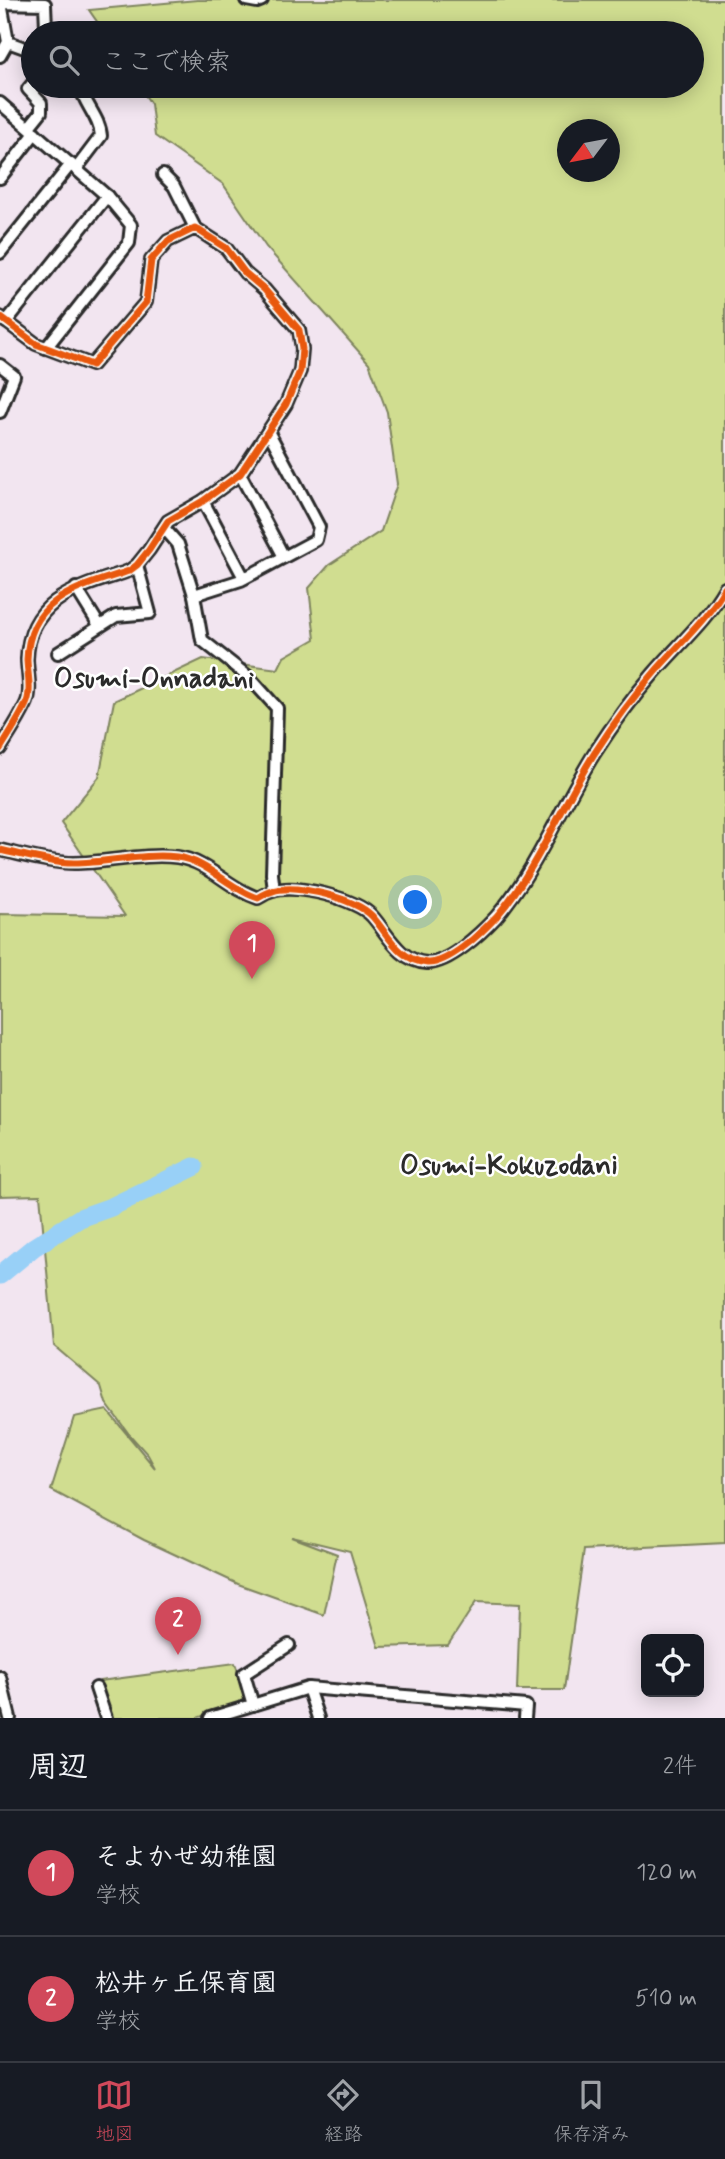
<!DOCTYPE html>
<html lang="ja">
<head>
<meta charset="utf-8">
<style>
	body { margin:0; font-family:Mynerve,"Klee One",sans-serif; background:#242831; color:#f1f3f6 }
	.controls { position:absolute; right:21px; bottom:21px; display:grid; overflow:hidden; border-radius:10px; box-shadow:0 4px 18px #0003 }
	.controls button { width:63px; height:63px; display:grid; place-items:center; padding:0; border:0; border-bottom:2px solid #363941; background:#171b24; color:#f1f3f6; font:35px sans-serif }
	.compass { position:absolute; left:557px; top:119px; width:63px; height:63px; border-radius:50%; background:#171b24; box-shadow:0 4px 18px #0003; rotate:238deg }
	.you { position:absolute; left:416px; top:903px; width:24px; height:24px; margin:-18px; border:5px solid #fff; border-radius:50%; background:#1a73e8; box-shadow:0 0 0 10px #1a73e833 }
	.badge { display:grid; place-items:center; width:46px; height:46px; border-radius:50%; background:#d1495b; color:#fff; font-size:23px; font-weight:700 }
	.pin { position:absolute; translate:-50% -58px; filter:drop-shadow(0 2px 4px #0008) }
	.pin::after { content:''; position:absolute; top:37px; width:24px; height:21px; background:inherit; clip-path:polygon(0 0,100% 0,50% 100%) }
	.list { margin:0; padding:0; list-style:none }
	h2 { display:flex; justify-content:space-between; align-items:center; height:91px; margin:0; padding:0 28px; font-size:30px }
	h2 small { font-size:23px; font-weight:400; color:#9ea1a6 }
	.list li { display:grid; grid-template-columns:46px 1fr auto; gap:21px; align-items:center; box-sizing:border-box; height:126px; padding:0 28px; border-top:2px solid #363941 }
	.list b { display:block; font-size:26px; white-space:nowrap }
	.list p { margin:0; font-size:23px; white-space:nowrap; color:#9ea1a6 }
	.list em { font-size:23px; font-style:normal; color:#9ea1a6 }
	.icon { flex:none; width:38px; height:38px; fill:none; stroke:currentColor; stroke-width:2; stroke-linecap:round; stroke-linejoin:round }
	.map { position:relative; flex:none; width:725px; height:1718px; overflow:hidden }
	.search { position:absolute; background:#171b24; box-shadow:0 4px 18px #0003; left:21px; right:21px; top:21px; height:77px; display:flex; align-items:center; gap:18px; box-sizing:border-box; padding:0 24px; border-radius:38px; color:#9ea1a6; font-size:26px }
	.sheet { height:343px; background:#171b24 }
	nav { display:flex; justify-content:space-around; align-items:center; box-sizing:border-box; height:98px; border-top:2px solid #363941; background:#171b24; font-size:19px; color:#9ea1a6 }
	nav a { display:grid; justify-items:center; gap:4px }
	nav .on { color:#d1495b }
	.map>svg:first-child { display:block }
	.green { fill:#d0dd90; stroke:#7e845e; stroke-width:2; fill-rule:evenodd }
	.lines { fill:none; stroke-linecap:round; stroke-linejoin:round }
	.river { stroke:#98d0f7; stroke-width:19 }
	.minor-casing { stroke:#2b2b2b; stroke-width:16 }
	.minor { stroke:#fff; stroke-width:10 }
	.cycleway-casing { stroke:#fff; stroke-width:11 }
	.cycleway { stroke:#e8590c; stroke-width:7 }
	.labels { text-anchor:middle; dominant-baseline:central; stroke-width:5; stroke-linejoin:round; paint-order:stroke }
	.neighbourhood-label { font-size:28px; font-weight:bold; fill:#2b2b2b; stroke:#fff }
</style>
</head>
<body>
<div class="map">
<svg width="725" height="1718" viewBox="0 0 725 1718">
	<rect width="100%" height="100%" fill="#f2e5f0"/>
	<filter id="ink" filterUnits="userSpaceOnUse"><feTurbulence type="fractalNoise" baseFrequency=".0143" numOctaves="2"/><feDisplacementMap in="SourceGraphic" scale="14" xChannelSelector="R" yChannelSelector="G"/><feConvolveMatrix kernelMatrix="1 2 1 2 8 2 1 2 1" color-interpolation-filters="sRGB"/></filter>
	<g filter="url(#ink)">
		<!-- green -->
		<g class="green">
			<path d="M197,0h528v1543l-141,7 -20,140h-47l3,-86 -44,-2 -28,43 -69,2 -29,-96 -58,-14 45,17 -13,61 -86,-31 -94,-44 -93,-50 23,-73 33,-7 48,58 -7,-13 -19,-21 -23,-31 -5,-17 -47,-40 -14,-151 -40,1v-282l125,2 -64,-93 38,-46 15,-76 89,-42 75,10 6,-12 31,-18 -6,-51 20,-23 52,-34 16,-47 -10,-72 -18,-49 -103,-116 -43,-63 -68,-48 -4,-32 -12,-18h553v-53h-587l-16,-23zM568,130h42v42h-42z"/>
			<path d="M235,1663l12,34 -3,5 -47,16h-87l-11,-35 1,-2z"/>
		</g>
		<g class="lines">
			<!-- river -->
			<path class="river" d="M0,1275l34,-28 46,-29 31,-11 83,-40"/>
			<!-- minor casing -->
			<g class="minor-casing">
				<g id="minor">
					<path d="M246,0l11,2 5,-2"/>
					<path d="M8,42l22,8 3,-4"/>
					<path d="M0,56l8,-14 -7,-39 44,1 1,24 -4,5"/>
					<path d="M0,103l107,93 24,29 -2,18 -83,105"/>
					<path d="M29,127l12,-15v-9l-13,-14 5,-6"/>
					<path d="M76,169l25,-33c-1,-18 -17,-32 -21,-50"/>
					<path d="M163,175l11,11 21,42"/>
					<path d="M0,178l35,-45"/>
					<path d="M0,253l71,-89"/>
					<path d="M0,317l36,27 56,21 54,-63 5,-42 17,-19 27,-13 31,20 19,25 19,16 35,41 3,19 -2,22 -14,33 -46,70 -37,27 -35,20 -19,29 -12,15 -8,6c-48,16 -100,26 -102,88 0,13 5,30 0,43 -7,16 -18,32 -27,47"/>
					<path d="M6,322l101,-126"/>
					<path d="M0,365l14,11 -14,36"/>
					<path d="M240,474l44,83"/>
					<path d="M203,501l41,77"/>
					<path d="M164,528l14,16 16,51 8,45 48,38 27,30 -5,166 2,16"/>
					<path d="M76,588l23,37"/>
					<path d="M194,595l47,-15 75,-40 3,-13 -51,-96"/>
					<path d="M58,653l58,-37 34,-3 -13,-48"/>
					<path d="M0,850c24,5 50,13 74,13 34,0 69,-10 103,-6 31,4 52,32 81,41 5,-3 10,-6 15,-7 23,-8 83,8 99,25 16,18 27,45 55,47 22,1 55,-31 69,-46 42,-49 64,-109 98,-163 18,-28 39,-57 60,-81 24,-28 53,-53 71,-85"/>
					<path d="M0,1677l10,41"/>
					<path d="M96,1688l10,30"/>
					<path d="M308,1688l10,30"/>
					<path d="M253,1705l-9,-31 45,-29"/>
					<path d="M210,1718l98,-30 218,18 -1,12"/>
				</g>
			</g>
			<!-- minor -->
			<use href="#minor" class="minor"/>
			<!-- cycleway casing -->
			<g class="cycleway-casing">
				<g id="cycleway">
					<path d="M0,317l36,27 56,21 54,-63 5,-42 17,-19 27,-13 31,20 19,25 19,16 35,41 3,19 -2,22 -14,33 -46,70 -37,27 -35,20 -19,29 -12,15 -8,6c-48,16 -100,26 -102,88 0,13 5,30 0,43 -7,16 -18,32 -27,47"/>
					<path d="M0,850c24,5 50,13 74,13 34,0 69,-10 103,-6 31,4 52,32 81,41 5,-3 10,-6 15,-7 23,-8 83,8 99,25 16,18 27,45 55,47 22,1 55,-31 69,-46 42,-49 64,-109 98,-163 18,-28 39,-57 60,-81 24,-28 53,-53 71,-85"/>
				</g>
			</g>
			<!-- cycleway -->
			<use href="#cycleway" class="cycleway"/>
		</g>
	</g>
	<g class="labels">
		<!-- neighbourhood labels -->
		<g class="neighbourhood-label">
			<text x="154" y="679">Osumi-Onnadani</text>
			<text x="509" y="1166">Osumi-Kokuzodani</text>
		</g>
	</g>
</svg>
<div class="controls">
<button><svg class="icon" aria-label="locate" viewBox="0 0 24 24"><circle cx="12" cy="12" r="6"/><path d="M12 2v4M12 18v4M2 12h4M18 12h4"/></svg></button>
</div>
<svg class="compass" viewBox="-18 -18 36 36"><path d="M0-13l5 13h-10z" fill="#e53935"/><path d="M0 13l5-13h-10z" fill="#9ea1a6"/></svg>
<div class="you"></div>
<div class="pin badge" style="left:252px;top:979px">1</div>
<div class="pin badge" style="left:178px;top:1655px">2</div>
<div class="search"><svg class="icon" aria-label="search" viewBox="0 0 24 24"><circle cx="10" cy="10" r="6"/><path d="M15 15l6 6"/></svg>ここで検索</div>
</div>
<section class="sheet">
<h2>周辺<small>2件</small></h2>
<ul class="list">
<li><span class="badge">1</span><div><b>そよかぜ幼稚園</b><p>学校</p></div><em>120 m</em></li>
<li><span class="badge">2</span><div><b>松井ヶ丘保育園</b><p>学校</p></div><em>510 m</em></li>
</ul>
</section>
<nav>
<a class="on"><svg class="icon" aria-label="map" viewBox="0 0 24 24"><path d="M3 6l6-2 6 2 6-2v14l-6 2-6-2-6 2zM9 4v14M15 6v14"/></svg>地図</a>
<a><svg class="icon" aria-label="directions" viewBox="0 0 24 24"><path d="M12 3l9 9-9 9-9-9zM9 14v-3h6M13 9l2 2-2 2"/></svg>経路</a>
<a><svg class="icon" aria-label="saved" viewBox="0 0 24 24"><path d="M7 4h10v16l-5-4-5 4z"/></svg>保存済み</a>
</nav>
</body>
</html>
